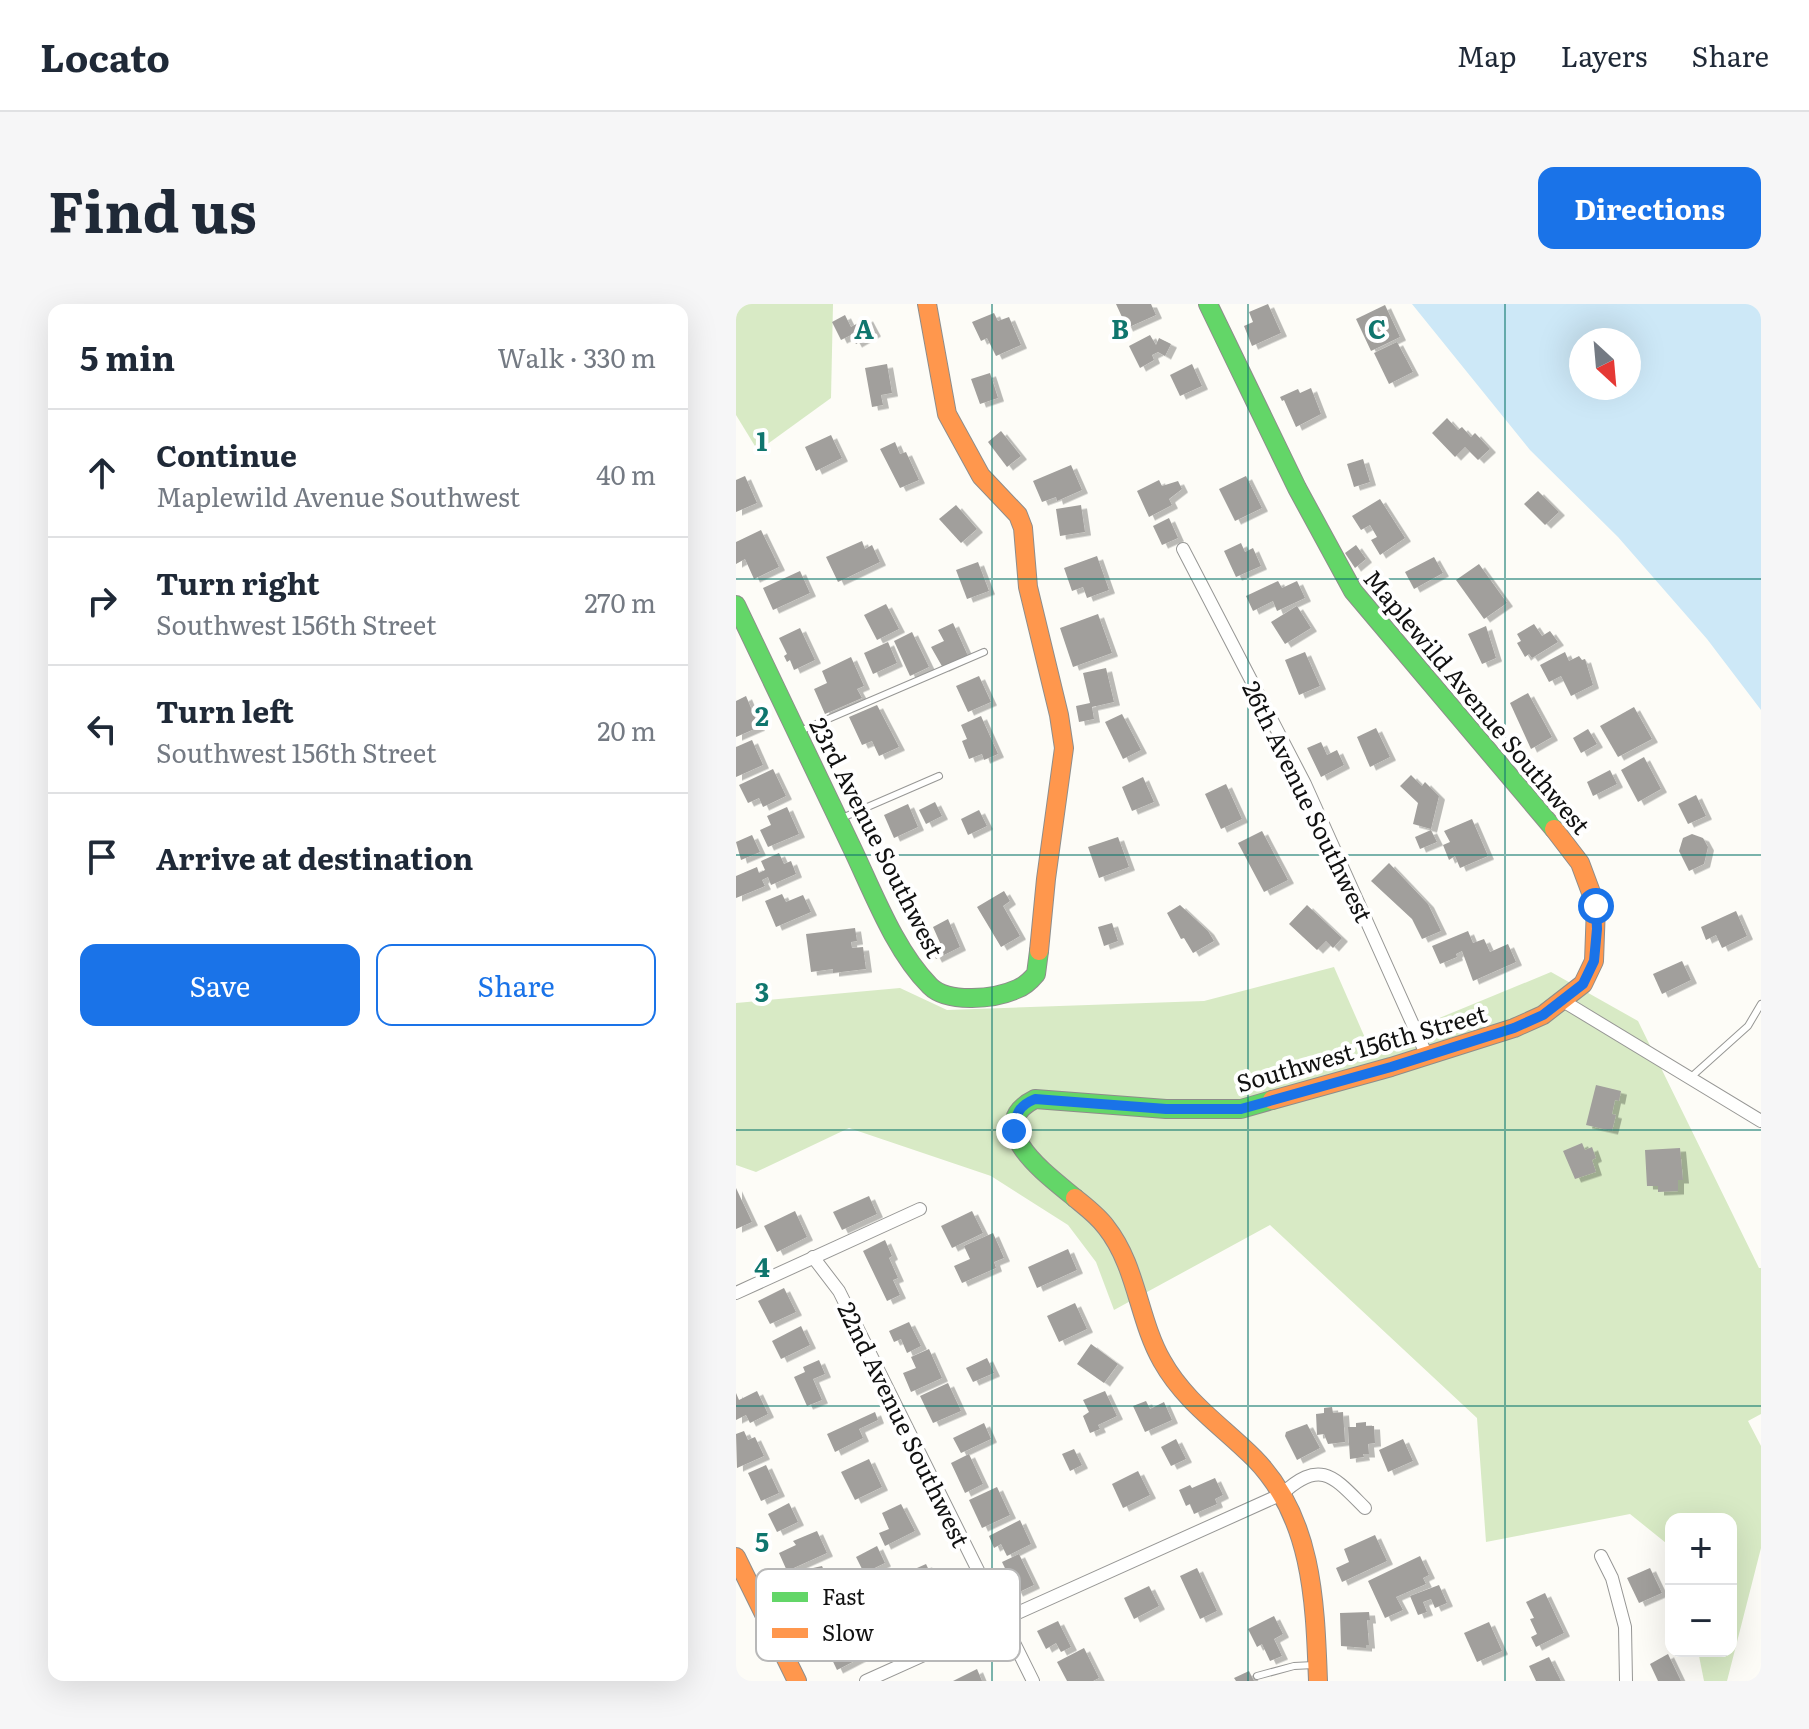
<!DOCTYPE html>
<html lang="en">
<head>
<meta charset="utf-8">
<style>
	body { margin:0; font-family:Literata,serif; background:#f6f6f7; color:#1f2937 }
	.controls { position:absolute; right:24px; bottom:24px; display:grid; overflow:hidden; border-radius:16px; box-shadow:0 8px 32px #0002 }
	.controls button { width:72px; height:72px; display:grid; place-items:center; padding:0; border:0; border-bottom:2px solid #e0e1e3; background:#fff; color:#1f2937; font:40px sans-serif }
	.compass { position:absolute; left:833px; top:24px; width:72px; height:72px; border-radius:50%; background:#fff; box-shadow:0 8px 32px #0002; rotate:154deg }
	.stop { position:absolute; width:24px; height:24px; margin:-18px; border:6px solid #1a73e8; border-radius:50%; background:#fff }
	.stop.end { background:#1a73e8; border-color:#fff; box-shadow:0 2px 8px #0008 }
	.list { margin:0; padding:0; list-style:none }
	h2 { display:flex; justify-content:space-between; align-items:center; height:104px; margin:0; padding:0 32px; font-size:34px }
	h2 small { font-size:26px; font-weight:400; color:#747a83 }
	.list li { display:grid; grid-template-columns:52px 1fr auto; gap:24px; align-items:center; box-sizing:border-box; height:128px; padding:0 32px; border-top:2px solid #e0e1e3 }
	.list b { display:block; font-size:30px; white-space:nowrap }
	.list p { margin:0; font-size:26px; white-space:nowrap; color:#747a83 }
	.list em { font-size:26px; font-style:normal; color:#747a83 }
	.actions { display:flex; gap:16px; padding:24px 32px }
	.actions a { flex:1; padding:18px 0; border:2px solid #1a73e8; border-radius:16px; text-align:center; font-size:28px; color:#1a73e8 }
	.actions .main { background:#1a73e8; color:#fff }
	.icon { flex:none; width:44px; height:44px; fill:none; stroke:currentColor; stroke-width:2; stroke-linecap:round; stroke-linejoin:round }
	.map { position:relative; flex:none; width:1025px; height:1377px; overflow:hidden; border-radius:16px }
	header { display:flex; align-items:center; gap:48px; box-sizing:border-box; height:112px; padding:0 40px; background:#fff; border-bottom:2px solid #e0e1e3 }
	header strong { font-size:38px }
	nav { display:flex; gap:44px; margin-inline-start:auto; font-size:28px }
	.intro { display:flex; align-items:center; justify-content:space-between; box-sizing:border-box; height:192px; padding:0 48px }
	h1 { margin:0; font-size:56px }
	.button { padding:20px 36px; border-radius:16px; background:#1a73e8; color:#fff; font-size:28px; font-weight:700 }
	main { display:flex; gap:48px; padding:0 48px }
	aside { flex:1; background:#fff; border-radius:16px; box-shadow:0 8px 32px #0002 }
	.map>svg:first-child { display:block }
	.forest { fill:#d8eac5 }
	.water { fill:#cde8f7; fill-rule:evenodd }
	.building { fill:#a19f9c; filter:url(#shadow) }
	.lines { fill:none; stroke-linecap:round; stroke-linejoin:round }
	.lane-casing { stroke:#979795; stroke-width:8 }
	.street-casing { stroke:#979795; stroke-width:14 }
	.fast-casing { stroke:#8e8d8b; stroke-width:20 }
	.slow-casing { stroke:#8e8d8b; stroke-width:20 }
	.lane { stroke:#fffffe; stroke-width:6 }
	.street { stroke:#fffffe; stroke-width:12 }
	.fast { stroke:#63d668; stroke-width:18 }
	.slow { stroke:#ff974d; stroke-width:18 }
	.route { stroke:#1a73e8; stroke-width:10 }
	.grid { fill:none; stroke:#0f766e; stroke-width:2; stroke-opacity:0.55 }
	.labels { text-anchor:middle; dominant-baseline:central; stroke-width:8; stroke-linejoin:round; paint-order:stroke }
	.street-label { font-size:24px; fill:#111; stroke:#fff }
	.key { fill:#fff; stroke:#b8b8b8; stroke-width:2 }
	.key-label { font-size:22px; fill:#111 }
	.grid-label { font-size:26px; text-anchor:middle; font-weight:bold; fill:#0f766e; stroke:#fff; stroke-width:8; stroke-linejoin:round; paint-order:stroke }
</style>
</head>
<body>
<header>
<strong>Locato</strong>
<nav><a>Map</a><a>Layers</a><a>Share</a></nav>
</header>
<div class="intro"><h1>Find us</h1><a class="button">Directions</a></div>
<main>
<aside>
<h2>5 min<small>Walk · 330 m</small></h2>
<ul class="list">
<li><svg class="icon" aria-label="ahead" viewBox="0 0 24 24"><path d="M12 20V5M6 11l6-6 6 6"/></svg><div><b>Continue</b><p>Maplewild Avenue Southwest</p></div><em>40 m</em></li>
<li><svg class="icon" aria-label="right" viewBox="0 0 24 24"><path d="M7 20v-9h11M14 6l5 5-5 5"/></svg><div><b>Turn right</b><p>Southwest 156th Street</p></div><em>270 m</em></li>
<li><svg class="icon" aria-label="left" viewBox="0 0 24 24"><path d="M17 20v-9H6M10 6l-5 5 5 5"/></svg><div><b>Turn left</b><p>Southwest 156th Street</p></div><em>20 m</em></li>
<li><svg class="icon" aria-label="arrive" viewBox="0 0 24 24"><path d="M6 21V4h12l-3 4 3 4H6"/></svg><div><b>Arrive at destination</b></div></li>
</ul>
<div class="actions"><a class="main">Save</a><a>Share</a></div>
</aside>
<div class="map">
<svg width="1025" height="1377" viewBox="0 0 1025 1377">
	<defs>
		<filter id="shadow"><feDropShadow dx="6" dy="3.5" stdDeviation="0" flood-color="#0004"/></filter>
	</defs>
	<rect width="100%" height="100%" fill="#fdfcf7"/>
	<!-- forest -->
	<g class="forest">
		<path d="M0,0h97l-2,94 -73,53 -22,-36z"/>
		<path d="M598,663l35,80 182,-75 87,49 121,247h2v146l-13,7 13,25v102l-34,133h-23l-6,-30h33v-132h-60v28l-41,-33 -144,28 -9,-124 -207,-193 -156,85 -18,-48 -28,-37 -77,-49 -142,-48 -93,44 -20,-7v-162l164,-15 47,22 257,-9z"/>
	</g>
	<!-- water -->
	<path class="water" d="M676,0h349v406l-54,-71 -89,-102 -88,-87zM845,36h48v48h-48z"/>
	<!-- building -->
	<g class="building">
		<path d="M380,0h35l5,11 -29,13z"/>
		<path d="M532,0l13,29 -29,13 -8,-20 9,-4 -4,-10z"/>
		<path d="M649,1l15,32 -29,14 -15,-32z"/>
		<path d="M258,9l4,8 11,-4 12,28 -25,11 -9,-18 -6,3 -9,-19z"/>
		<path d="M109,11l6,12 16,-9 8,15 -19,11 -5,-9 -10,5 -9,-18z"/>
		<path d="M414,31l6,10 3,-7 12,6 -6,12 -7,-4 -6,3 2,5 -14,8 -11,-22z"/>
		<path d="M661,38l16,30 -24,12 -15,-31z"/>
		<path d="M151,60l5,29 -11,2 2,10 -11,2 -7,-39z"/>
		<path d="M456,60l10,22 -22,10 -10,-21z"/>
		<path d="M254,69l8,25 -18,6 -9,-25z"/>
		<path d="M575,84l10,26 -25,13 -12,-27 -2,1 -2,-4 18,-8 2,4z"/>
		<path d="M711,114l11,12 4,-3 9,10 4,-4 15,16 -12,11 -13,-13 -10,10 -23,-24z"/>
		<path d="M265,127l20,25 -14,11 -19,-25z"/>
		<path d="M95,131l11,23 -26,13 -11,-24z"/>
		<path d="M159,138l5,12 6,-2 13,28 -19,8 -20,-39z"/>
		<path d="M627,155l7,23 -16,5 -7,-23z"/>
		<path d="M335,161l11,25 -25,11 -1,-4 -14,5 -9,-21z"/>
		<path d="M9,172l12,27 -21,9v-32z"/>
		<path d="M510,172l16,32 -27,13 -16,-32z"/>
		<path d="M423,176l3,6 16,-5 4,8 -13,10 3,6 -23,12 -12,-26z"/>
		<path d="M802,187l21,21 -14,13 -21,-21z"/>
		<path d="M644,195l25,39 -25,17 -9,-15 6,-3 -7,-12 -9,5 -9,-14z"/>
		<path d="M220,201l21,24 -16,14 -22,-24z"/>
		<path d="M345,201l4,27 -25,4 -4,-27z"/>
		<path d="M433,214l9,20 -16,7 -9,-19z"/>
		<path d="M25,226l18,37 -25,12 -9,-20 -9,5v-22z"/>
		<path d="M126,237l3,8 7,-4 8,17 -42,20 -12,-25z"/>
		<path d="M505,239l4,9 8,-4 8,18 -25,11 -12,-26z"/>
		<path d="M620,241l10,14 -11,9 -10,-15z"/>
		<path d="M361,252l12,34 -22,8 -4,-11 -11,4 -8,-23z"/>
		<path d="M698,253l9,16 -29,16 -9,-17z"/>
		<path d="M242,258l11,29 -22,8 -11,-29z"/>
		<path d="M743,260l28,39 -23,16 -28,-39z"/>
		<path d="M64,267l10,22 -37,17 -10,-22z"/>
		<path d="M542,277l4,7 15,-7 8,17 -28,13 -4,-10 -20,10 -7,-15z"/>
		<path d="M150,300l13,25 -22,11 -13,-25z"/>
		<path d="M561,302l14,22 -26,16 -14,-22z"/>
		<path d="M362,310l14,39 -39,14 -13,-39z"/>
		<path d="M217,319l15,33 -25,12 -12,-21 13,-6 -6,-11z"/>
		<path d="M798,320l8,12 8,-5 8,11 -26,16 -3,-4 -4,3 -8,-14 4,-2 -4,-7z"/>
		<path d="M750,322l10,32 -14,6 -14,-30z"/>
		<path d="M64,324l15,32 -21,10 -4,-10 -3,2 -3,-6 3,-2 -8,-16z"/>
		<path d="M176,328l17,35 -19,9 -16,-35z"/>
		<path d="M152,338l9,21 -24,11 -9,-21z"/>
		<path d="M569,348l15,34 -21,9 -14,-35z"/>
		<path d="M829,348l4,9 10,-5 3,4 3,-1 8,26 -22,11 -10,-20 -12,6 -9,-17z"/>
		<path d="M115,353l13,29 -7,3 5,9 -37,16 -11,-25 13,-6 -5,-12z"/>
		<path d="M370,364l8,34 -22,5 2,12 -15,3 -3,-16 14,-3 -7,-30z"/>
		<path d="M243,372l12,26 -23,10 -12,-26z"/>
		<path d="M792,389l24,44 -21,12 -21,-46z"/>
		<path d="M10,392l13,31 -23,10v-36z"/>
		<path d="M141,401l22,42 -20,9 -7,-15 -10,4 -13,-28z"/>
		<path d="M898,403l18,32 -34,18 -18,-31z"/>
		<path d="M386,410l19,36 -18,9 -18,-37z"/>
		<path d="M245,412l17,38 -14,6 -2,-6 -13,5 -7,-18 5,-2 -6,-14z"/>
		<path d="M640,424l14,29 -20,10 -13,-30z"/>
		<path d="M852,425l9,15 -16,9 -8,-15z"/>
		<path d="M16,436l11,25 -27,12v-30z"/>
		<path d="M585,438l6,13 10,-5 7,15 -23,12 -14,-29z"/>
		<path d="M908,453l17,32 -23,13 -17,-32z"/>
		<path d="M37,465l13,27 -23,11 -4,-9 -11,5 -9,-18z"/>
		<path d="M874,466l7,14 -24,12 -6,-14z"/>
		<path d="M675,471l11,11 3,-4 14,14 -8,33 -18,-5 5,-21 -18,-17z"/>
		<path d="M407,473l11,25 -22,9 -10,-24z"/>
		<path d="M490,480l16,35 -21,10 -16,-35z"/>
		<path d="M960,491l10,21 -18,8 -10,-20z"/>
		<path d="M199,498l7,14 -16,8 -7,-14z"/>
		<path d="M172,500l10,23 -24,11 -10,-23z"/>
		<path d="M51,503l12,27 -31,13 -8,-17 11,-5 -4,-9z"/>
		<path d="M243,506l8,16 -19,9 -7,-16z"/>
		<path d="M736,515l16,37 -28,12 -5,-12 -6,4 -6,-15 7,-3 -6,-11z"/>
		<path d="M695,526l6,12 -17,7 -5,-12z"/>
		<path d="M526,527l26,49 -24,12 -26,-49z"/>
		<path d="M956,530l11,4 5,9 -4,17 -15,7 -10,-20 4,-13z"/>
		<path d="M16,531l8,17 -19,8 -5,-18z"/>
		<path d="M382,533l11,30 -30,11 -11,-31z"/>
		<path d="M43,549l5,11 7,-3 5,13 -25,11 -3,-8 -6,3 3,6 -29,12v-22l21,-9 2,6 6,-3 -4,-9z"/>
		<path d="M653,559l39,41 13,27 -19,8 -10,-20 -41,-38z"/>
		<path d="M268,587l6,10 -7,5 17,30 -19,11 -24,-40z"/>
		<path d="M46,590l4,8 17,-7 8,17 -35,15 -11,-26z"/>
		<path d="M444,601l28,26 6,10 -21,12 -9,-15 -3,1 -14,-26z"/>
		<path d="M571,601l35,33 -9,10 -7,-7 -9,9 -28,-26z"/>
		<path d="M1000,607l11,25 -25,12 -6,-13 -10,5 -5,-13z"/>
		<path d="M212,615l12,28 -24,12 -5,-10 10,-4 -8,-18z"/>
		<path d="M376,619l6,18 -14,5 -6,-19z"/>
		<path d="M119,624l2,13 -6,1 1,6 11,-1 3,22 -33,4v-4l-22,3 -5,-38z"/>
		<path d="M732,627l5,12 11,-4 6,13 18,-8 8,18 -43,19 -11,-30 -6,3 1,3 -17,7 -8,-18z"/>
		<path d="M946,657l9,19 -29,14 -9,-20z"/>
		<path d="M860,781l25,6 -2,10 -4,-1 -3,14 4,1 -4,16 -26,-6z"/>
		<path d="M846,839l3,7 7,-3 4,11 -4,2 4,12 -21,7 -12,-28z"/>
		<path d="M944,844l3,32h-5v11l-20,1v-6h-11l-2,-36z"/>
		<path d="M0,884l16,34 -16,7z"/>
		<path d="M133,892l8,18 -35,16 -9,-18z"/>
		<path d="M59,907l12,26 -30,15 -13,-26z"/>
		<path d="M236,907l11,22 -31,15 -11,-22z"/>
		<path d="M257,929l11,25 -10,4 2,6 -34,15 -8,-17 16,-7 -6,-13z"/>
		<path d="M149,936l7,16 -3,2 9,20 -5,2 7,15 -13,6 -24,-50z"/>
		<path d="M332,945l9,21 -40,18 -9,-21z"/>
		<path d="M48,984l12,24 -26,12 -12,-23z"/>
		<path d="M339,999l12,26 -28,13 -12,-26z"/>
		<path d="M173,1018l12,24 -14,7 -6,-14 -7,3 -5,-11z"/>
		<path d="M65,1022l9,19 -29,14 -9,-18z"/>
		<path d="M355,1040l27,20 -14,19 -27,-19z"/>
		<path d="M193,1045l13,29 -31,14 -8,-19 13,-5 -5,-11z"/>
		<path d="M251,1054l7,15 -21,9 -7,-14z"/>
		<path d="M83,1056l6,14 -12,5 9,21 -15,6 -13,-29 11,-5 -2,-5z"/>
		<path d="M212,1079l13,28 -28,12 -13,-27z"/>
		<path d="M21,1087l11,23 -18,9 -4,-8 -10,5v-27l3,7z"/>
		<path d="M369,1087l12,25 -19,9 2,4 -10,4 -7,-17 6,-4 -6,-12z"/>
		<path d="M410,1097l4,8 14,-7 8,18 -27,12 -12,-26z"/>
		<path d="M596,1103l1,6 10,-1 2,30 -17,2 -4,-10 -7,1 -1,-21 8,-1v-5z"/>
		<path d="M139,1108l3,8 -19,9 4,9 -28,14 -8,-18z"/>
		<path d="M630,1118v4h8l1,17 -7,1 1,10h-6l1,3 -14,2 -2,-32h8v-4z"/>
		<path d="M248,1119l7,16 -30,14 -8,-15z"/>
		<path d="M571,1120l13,24 -23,12 -12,-24 1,-4z"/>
		<path d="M8,1127l4,9 7,-3 9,19 -27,12 -1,-34z"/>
		<path d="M440,1135l10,20 -15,7 -10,-19z"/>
		<path d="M667,1135l10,22 -25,11 -9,-22z"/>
		<path d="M338,1145l8,16 -12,6 -8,-17z"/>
		<path d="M233,1150l14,30 -18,9 -14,-30z"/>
		<path d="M133,1155l13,28 -27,13 -14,-28z"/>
		<path d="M30,1161l13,28 -18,8 -13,-28z"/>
		<path d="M402,1167l12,24 -27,13 -11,-24z"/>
		<path d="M479,1174l8,17 -8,4 2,5 -23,10 -4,-10 -4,2 -7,-16 11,-5 2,3z"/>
		<path d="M261,1183l13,28 -28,13 -13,-28z"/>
		<path d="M53,1199l9,19 -21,10 -9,-18z"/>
		<path d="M165,1200l14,27 -30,15 -6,-13 10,-4 -7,-16z"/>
		<path d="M284,1216l11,24 -24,12 -6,-12 -7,4 -5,-12z"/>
		<path d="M81,1227l10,22 -40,18 -8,-18 17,-8 -3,-4z"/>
		<path d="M639,1231l12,26 -45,21 -6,-14 13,-6 -5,-13z"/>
		<path d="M141,1242l8,17 -21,10 -8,-16z"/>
		<path d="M283,1250l15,31 -17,8 -15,-31z"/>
		<path d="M684,1252l9,19 -6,3 3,6 -30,13 7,13 -18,8 -17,-37z"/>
		<path d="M190,1260l9,19 -18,8 -9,-19z"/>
		<path d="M86,1262l14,30 -39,18 -14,-34 21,-10z"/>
		<path d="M461,1264l20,43 -17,8 -20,-43z"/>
		<path d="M914,1264l12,25 -23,10 -12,-25z"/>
		<path d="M703,1281l8,18 -12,5 -4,-9 -8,3 4,10 -9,3 -8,-19z"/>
		<path d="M413,1282l10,20 -25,13 -10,-21z"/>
		<path d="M809,1289l19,40 -28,14 -5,-10 6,-3 -7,-15 4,-1 -8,-16z"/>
		<path d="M633,1308l1,8h-3l2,25h-3v3l-25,-2 -1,-33z"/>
		<path d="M538,1312l9,18 -9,5 8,17 -12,5 -8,-17 -5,3 -9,-18z"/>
		<path d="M322,1317l13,26 -10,5 -5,-9 -10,6 -9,-18z"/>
		<path d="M753,1318l13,29 -25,11 -13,-29z"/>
		<path d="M120,1331l10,20 -29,15 -10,-21z"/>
		<path d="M348,1344l15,30 -6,3h-26l-10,-19z"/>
		<path d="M932,1350l13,27h-23l-8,-17z"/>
		<path d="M813,1353l12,24h-25l-7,-15z"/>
		<path d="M241,1365l5,12h-29z"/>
		<path d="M513,1367l5,10h-18l-2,-3z"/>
	</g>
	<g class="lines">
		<!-- lane casing -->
		<g class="lane-casing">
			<g id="lane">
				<path d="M64,427l184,-79"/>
				<path d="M106,514l97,-42"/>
				<path d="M954,774l58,-52 13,-22"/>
				<path d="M521,1372l37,-10 20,-1"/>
			</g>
		</g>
		<!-- street casing -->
		<g class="street-casing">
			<g id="street">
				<path d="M447,245l122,235 122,272"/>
				<path d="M827,697l198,120"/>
				<path d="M77,953l26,34 194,390"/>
				<path d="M0,989l184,-84"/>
				<path d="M865,1252l11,22 13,49 1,54"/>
				<path d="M130,1377l416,-187c39,-36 52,-17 83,14"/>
			</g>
		</g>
		<!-- fast casing -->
		<g class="fast-casing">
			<g id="fast">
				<path d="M472,0l89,184 56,103 201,238"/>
				<path d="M0,301c39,81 77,162 116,243 21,44 43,103 78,138 18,18 65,13 87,3 8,-3 14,-9 19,-15l3,-23"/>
				<path d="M339,894c-25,-21 -96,-71 -40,-99l131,10h75l31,-9"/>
			</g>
		</g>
		<!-- slow casing -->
		<g class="slow-casing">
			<g id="slow">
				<path d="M191,0l20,110 34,62 37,39 5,13 5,59 31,128 5,33 -18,131 -7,72"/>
				<path d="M536,796l119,-33 123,-39 29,-13 40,-31 11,-23 2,-55 -16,-43 -26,-34"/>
				<path d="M339,894c11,9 23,18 31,29 31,39 32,92 56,134 23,41 60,65 92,97 59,60 61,144 64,223"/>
				<path d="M0,1253l61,124"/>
			</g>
		</g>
		<!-- lane -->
		<use href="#lane" class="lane"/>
		<!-- street -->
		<use href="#street" class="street"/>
		<!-- fast -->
		<use href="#fast" class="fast"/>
		<!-- slow -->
		<use href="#slow" class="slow"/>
	</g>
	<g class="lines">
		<!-- route -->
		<path class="route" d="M278,827c2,-17 4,-25 21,-32l131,10h75l150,-42 123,-39 29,-13 40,-31 11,-23 3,-32 -1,-23"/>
	</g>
	<!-- grid -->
	<path class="grid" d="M256,0v1377M512,0v1377M769,0v1377M0,275h1025M0,551h1025M0,826h1025M0,1102h1025"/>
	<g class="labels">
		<!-- street labels -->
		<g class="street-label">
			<text transform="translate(742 397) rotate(50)">Maplewild Avenue Southwest</text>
			<text transform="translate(573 497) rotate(64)">26th Avenue Southwest</text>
			<text transform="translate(142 533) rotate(63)">23rd Avenue Southwest</text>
			<text transform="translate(625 743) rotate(-16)">Southwest 156th Street</text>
			<text transform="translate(169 1120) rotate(64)">22nd Avenue Southwest</text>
		</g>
	</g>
	<!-- legend -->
	<rect x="20" y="1265" width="264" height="92" rx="12" class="key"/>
	<rect x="36" y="1288" width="36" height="10" fill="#63d668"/>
	<rect x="36" y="1324" width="36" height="10" fill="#ff974d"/>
	<g class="key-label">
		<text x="86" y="1301">Fast</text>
		<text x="86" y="1337">Slow</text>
	</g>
	<g class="grid-label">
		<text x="128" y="35">A</text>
		<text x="384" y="35">B</text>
		<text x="641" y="35">C</text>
		<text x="26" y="147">1</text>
		<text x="26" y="422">2</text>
		<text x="26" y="698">3</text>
		<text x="26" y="973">4</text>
		<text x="26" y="1248">5</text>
	</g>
</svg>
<div class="controls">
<button>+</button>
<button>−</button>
</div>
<svg class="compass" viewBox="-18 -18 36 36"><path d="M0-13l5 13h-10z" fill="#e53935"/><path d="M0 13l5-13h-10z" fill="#747a83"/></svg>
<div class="stop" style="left:860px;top:602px"></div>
<div class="stop end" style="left:278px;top:827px"></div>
</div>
</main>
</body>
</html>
